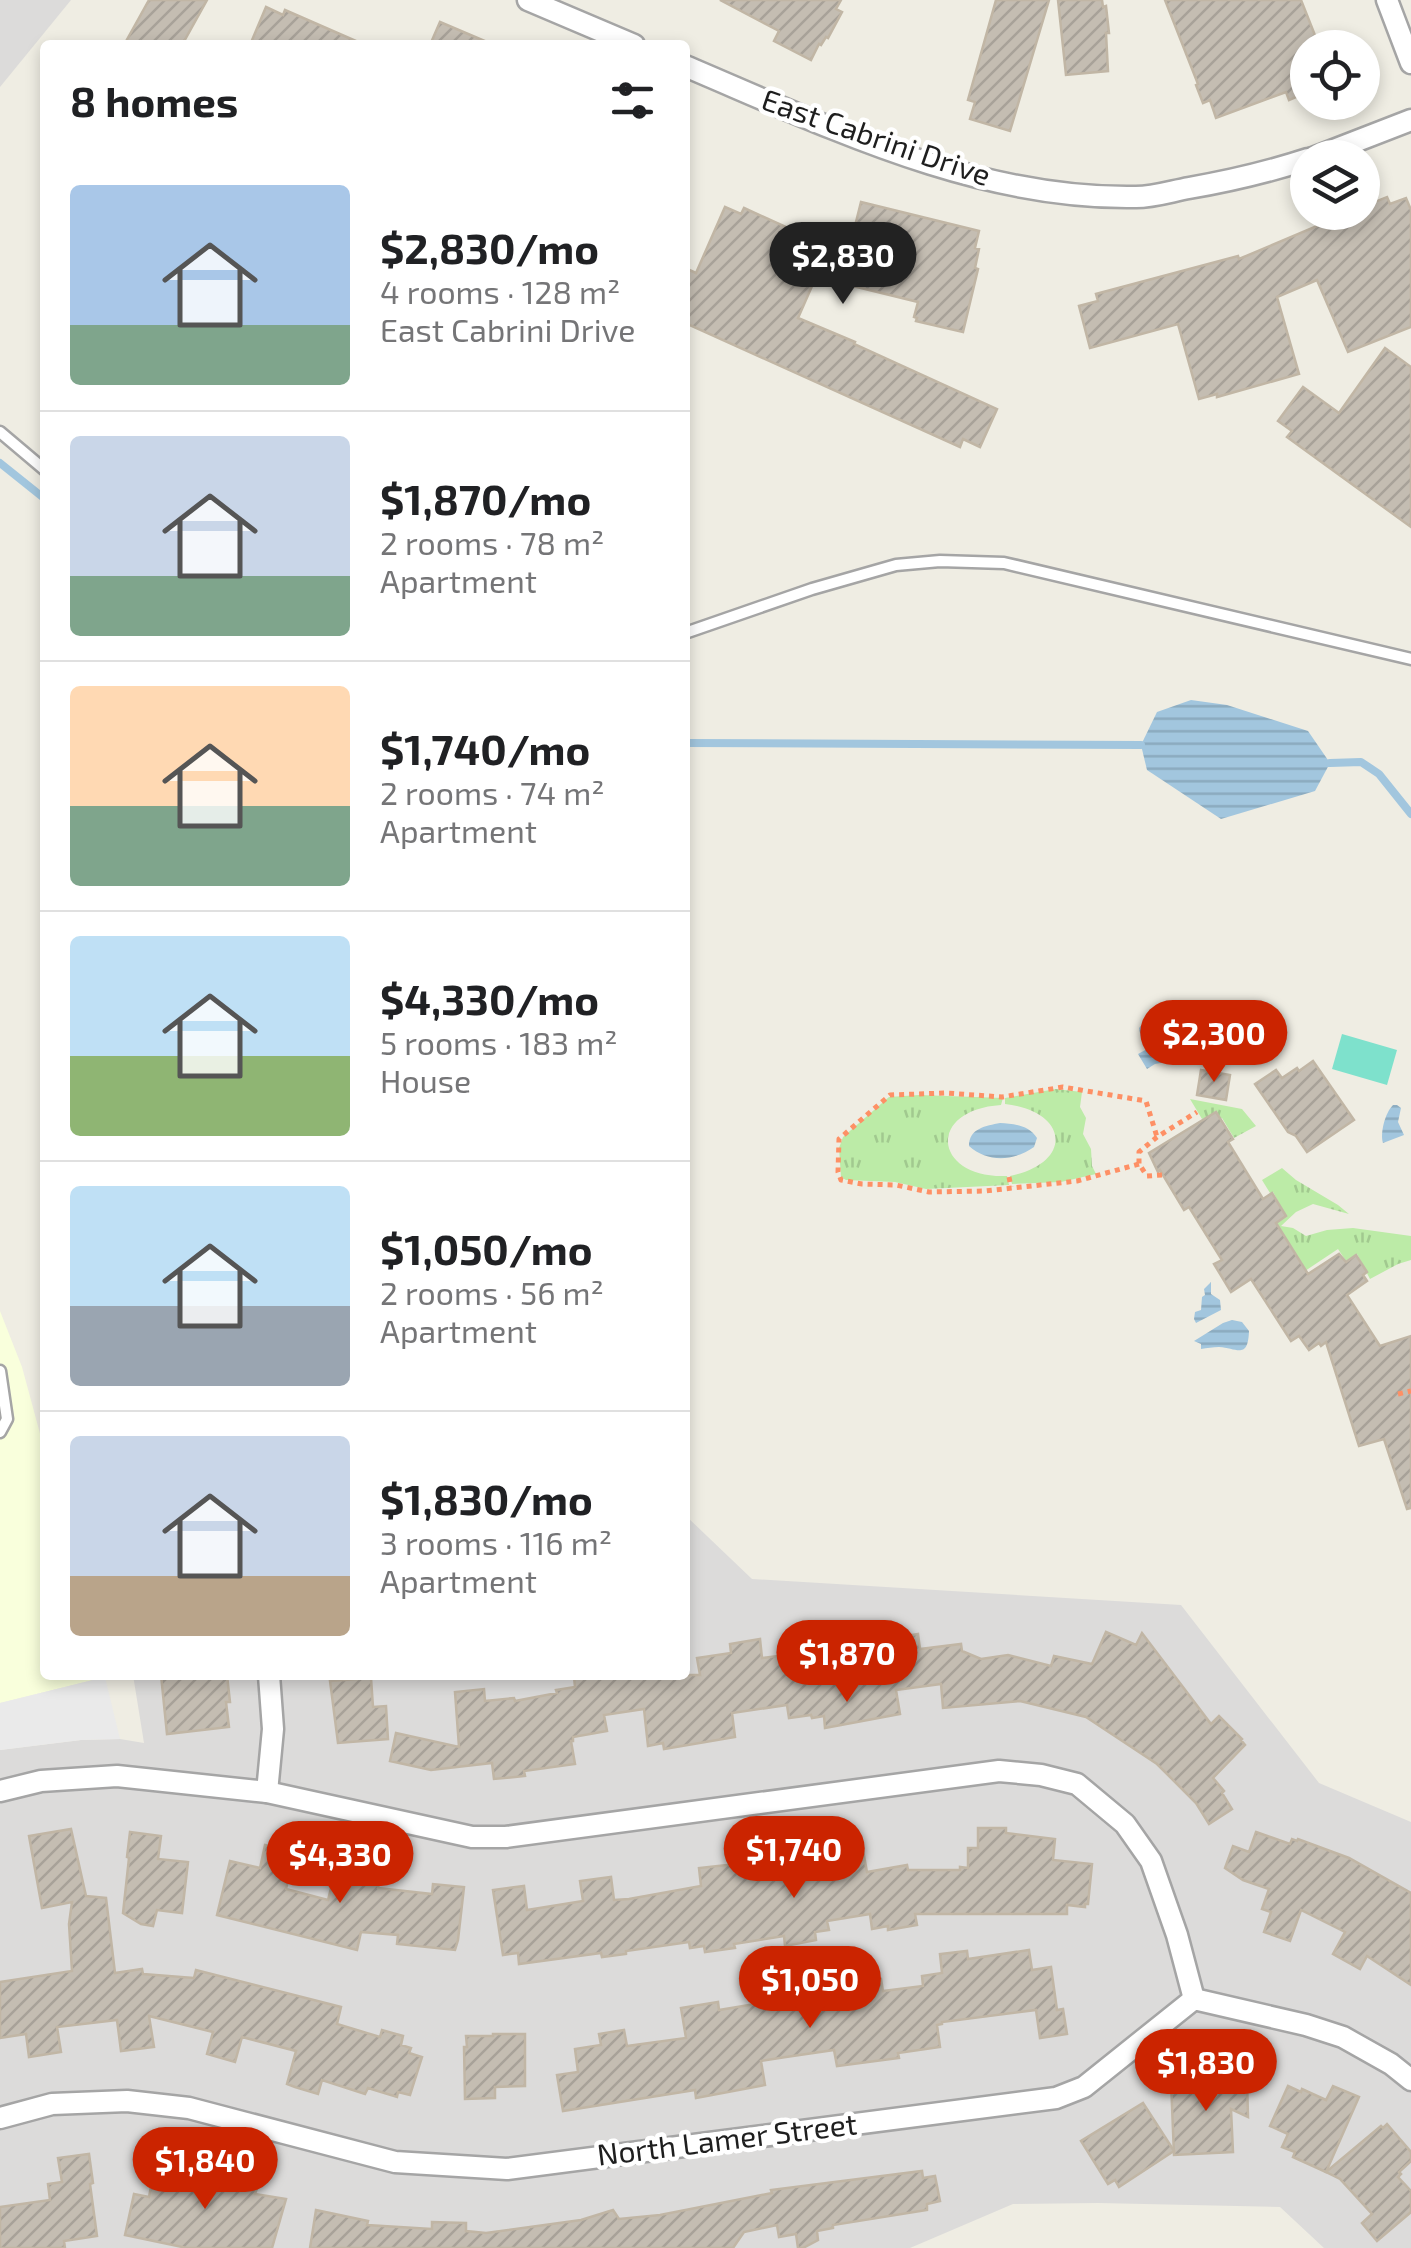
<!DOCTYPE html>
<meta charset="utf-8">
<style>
:root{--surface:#fff;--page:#f6f6f6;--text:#202124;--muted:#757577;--line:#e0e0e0;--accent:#cb2400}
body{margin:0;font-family:"Exo 2",sans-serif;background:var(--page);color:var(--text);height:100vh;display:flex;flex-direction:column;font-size:38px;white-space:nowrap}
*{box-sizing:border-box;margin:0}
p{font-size:32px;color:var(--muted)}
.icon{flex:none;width:55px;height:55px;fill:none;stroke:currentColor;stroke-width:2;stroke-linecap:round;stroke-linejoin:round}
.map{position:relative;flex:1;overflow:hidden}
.sheet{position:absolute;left:40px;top:40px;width:650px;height:1640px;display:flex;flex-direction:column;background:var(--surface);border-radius:10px;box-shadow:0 5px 15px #0003}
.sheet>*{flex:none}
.fabs{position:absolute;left:1290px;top:30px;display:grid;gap:20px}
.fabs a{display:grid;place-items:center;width:90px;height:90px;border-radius:50%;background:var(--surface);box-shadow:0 5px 15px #0003;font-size:50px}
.price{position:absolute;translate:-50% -85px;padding:0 22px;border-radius:35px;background:var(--accent);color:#fff;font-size:32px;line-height:65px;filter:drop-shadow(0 2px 5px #0008)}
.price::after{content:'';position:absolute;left:50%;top:60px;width:30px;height:22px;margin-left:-15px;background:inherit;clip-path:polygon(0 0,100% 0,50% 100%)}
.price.active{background:#222;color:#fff}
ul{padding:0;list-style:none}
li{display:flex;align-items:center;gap:30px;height:250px;padding:0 30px}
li+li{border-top:2px solid var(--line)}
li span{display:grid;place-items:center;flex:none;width:280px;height:200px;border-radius:10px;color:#555}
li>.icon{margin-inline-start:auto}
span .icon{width:120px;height:120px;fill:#fffc;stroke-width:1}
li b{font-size:42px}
h2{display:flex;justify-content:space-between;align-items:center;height:120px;padding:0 30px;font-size:42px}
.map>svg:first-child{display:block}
.residential{fill:#dcdbda}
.education{fill:#f9ffdc}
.grass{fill:url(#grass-tufts)}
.pitch{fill:#7ee1cc}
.parking{fill:#eaeaea}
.water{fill:url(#water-rules)}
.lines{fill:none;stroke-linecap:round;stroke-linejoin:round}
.stream{stroke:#a2c6de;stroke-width:8}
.building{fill:url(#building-hatch);stroke:#c1b6a5;stroke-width:2.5}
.lane-casing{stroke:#a5a5a5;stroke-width:15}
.street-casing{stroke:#a5a5a5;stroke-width:25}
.path{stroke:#fe9065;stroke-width:5;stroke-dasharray:5 5;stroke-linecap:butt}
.lane{stroke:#fff;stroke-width:10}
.street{stroke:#fff;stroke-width:20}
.labels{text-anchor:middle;stroke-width:9;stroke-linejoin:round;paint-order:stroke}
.street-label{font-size:30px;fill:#1e1e1e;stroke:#fff}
</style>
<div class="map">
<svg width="1411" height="2248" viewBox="0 0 1411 2248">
<defs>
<pattern id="grass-tufts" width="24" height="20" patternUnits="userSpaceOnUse" patternTransform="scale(2.5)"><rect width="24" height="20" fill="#bceba7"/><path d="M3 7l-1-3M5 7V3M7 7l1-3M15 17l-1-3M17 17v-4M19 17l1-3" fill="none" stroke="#a1c98f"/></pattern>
<pattern id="water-rules" width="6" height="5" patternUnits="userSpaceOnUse" patternTransform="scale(2.5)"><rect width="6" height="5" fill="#a2c6de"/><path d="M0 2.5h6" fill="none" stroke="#8baabe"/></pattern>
<pattern id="building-hatch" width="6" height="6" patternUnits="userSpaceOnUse" patternTransform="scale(2.5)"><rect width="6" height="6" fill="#c4bdb2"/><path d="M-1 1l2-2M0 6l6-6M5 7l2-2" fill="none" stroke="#a8a299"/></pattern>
</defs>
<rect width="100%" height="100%" fill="#efede3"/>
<g class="residential">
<polygon points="0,0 71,0 0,87"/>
<polygon points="685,1515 752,1579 1181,1605 1319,1783 1411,1822 1411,2248 1324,2248 1280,2207 1098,2203 1013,2204 910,2248 0,2248 0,1750 81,1740 120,1739 144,1743 133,1675 685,1675"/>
</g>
<polygon class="education" points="0,1311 22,1367 45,1452 45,1675 105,1677 0,1703"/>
<g class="grass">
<path d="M1056,1089L1082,1092L1080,1107L1086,1118L1083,1134L1091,1149L1092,1166L1096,1174L1061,1182L1012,1184L1010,1176C1074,1163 1069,1111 1005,1104V1098Z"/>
<path d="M919,1095L1003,1098L1001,1105C925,1110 934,1179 1007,1176L1009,1185L926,1189L895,1182L846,1180L841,1177L839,1148L843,1137L889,1097Z"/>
<polygon points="1190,1099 1242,1109 1256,1126 1234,1138 1222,1118 1210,1125 1205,1118 1202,1119"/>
<polygon points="1282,1168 1296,1180 1338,1205 1349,1214 1313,1204 1296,1212 1281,1226 1293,1228 1306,1236 1327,1230 1353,1228 1411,1236 1411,1260 1398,1264 1370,1279 1357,1254 1346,1261 1338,1249 1296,1277 1294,1251 1279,1228 1272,1226 1286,1216 1273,1192 1270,1193 1262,1180"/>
</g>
<polygon class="pitch" points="1342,1034 1397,1050 1387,1085 1332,1069"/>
<polygon class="parking" points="105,1677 120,1739 81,1740 0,1750 0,1703"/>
<g class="water">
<polygon points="1191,700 1227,705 1308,731 1330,763 1315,791 1221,819 1147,770 1141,745 1157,712"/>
<polygon points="1148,1018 1158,1020 1159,1029 1171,1032 1173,1037 1167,1043 1166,1062 1155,1064 1147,1069 1138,1054 1149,1048 1147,1040 1141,1038 1139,1028"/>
<path d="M1393,1105H1397L1401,1108L1398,1122L1404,1135L1383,1143C1380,1133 1385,1113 1393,1105Z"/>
<path d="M1000,1123C1014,1124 1029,1125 1037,1138L1034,1147C1014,1161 988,1163 969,1146C969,1128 986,1126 1000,1123Z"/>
<polygon points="1211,1282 1211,1294 1220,1300 1221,1310 1196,1323 1194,1319 1195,1312 1201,1310 1202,1297 1205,1295 1204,1289"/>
<path d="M1232,1320L1242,1322L1249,1331C1248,1360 1237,1348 1219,1347C1213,1347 1207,1348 1201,1349V1344L1194,1341L1223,1323Z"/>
</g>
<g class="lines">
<g class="stream">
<polyline points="0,463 45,499"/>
<polyline points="685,743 1141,745"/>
<polyline points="1330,763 1361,762 1379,774 1411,814"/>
</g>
</g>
<g class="building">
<polygon points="149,0 207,0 182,45 124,45"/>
<polygon points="720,0 841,0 836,9 842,12 828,38 826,37 821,45 819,44 811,60 774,41 779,31"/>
<polygon points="996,0 1049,0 1010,131 970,119 975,102 968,100"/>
<polygon points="1058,0 1102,0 1103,7 1106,6 1109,33 1106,33 1108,71 1066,75"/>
<polygon points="1165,0 1301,0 1320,48 1308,48 1308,92 1289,100 1286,92 1216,118 1210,100 1203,103 1196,85 1198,84"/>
<polygon points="266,7 283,15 285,10 365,45 250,45"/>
<polygon points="440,22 494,45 430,45"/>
<polygon points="1387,197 1390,204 1406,198 1411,210 1411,327 1348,352 1317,280 1277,297 1299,374 1217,397 1217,394 1199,399 1178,324 1090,348 1079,306 1098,301 1096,294 1238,256 1239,259 1350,212 1362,212 1362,207"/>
<polygon points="861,202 979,231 975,248 979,249 975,268 978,269 963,332 916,321 917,318 914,317 918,302 816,277 798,318 855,342 854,344 997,409 980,447 963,439 960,447 685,323 685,268 696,273 725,207 741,214 744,208 806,236 804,240 847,258"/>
<polygon points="1385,348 1411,367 1411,527 1287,437 1292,431 1278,421 1303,387 1339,413"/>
<polygon points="1313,1061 1354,1120 1307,1152 1296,1136 1288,1132 1255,1084 1276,1070 1282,1078 1297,1068 1299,1071"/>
<polygon points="1201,1070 1230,1075 1226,1100 1197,1095"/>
<polygon points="1216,1112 1233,1139 1228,1142 1263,1199 1272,1193 1286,1216 1276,1223 1308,1274 1339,1254 1346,1262 1356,1255 1367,1272 1363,1275 1367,1281 1347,1295 1380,1346 1411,1336 1411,1508 1407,1509 1384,1439 1359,1446 1326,1342 1321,1346 1319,1343 1309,1350 1299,1336 1291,1341 1251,1279 1231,1292 1214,1264 1222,1260 1189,1207 1184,1210 1160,1170 1158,1172 1149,1153"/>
<polygon points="1106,1632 1136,1645 1142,1633 1211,1724 1219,1716 1242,1739 1241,1740 1245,1745 1213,1778 1224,1791 1222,1793 1232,1809 1209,1824 1196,1803 1157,1764 1086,1717 1020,1701 943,1708 941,1684 896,1690 900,1714 825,1728 824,1716 812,1718 811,1715 789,1718 787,1705 732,1713 735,1737 664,1749 663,1743 648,1746 644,1709 604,1715 607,1731 573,1737 573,1741 571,1741 575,1764 524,1771 525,1776 494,1779 492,1763 431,1770 390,1761 396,1733 459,1747 455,1692 484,1689 485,1701 514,1698 515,1701 557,1693 556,1690 575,1687 574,1677 588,1675 700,1675 697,1658 731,1653 730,1644 760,1639 762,1658 819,1651 817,1639 841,1635 844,1657 890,1651 888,1639 918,1634 920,1649 961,1644 962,1651 981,1659 1008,1655 1051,1666 1054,1656 1092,1664"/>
<polygon points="161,1675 227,1675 230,1702 226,1702 229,1727 167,1734"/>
<polygon points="371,1678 373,1707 386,1706 388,1739 338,1743 330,1681"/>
<polygon points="978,1828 1006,1828 1006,1833 1055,1839 1053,1860 1092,1864 1088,1904 1085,1904 1085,1907 1067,1905 1067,1914 915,1914 917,1925 888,1930 888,1926 872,1929 870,1914 827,1921 829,1930 815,1932 816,1940 785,1946 784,1936 734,1944 735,1948 705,1952 704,1946 690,1948 689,1942 626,1951 626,1954 602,1957 601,1953 519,1964 518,1953 503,1955 493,1890 524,1886 527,1910 583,1901 580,1881 611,1877 614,1900 629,1899 701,1886 699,1868 727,1865 778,1858 780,1874 793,1872 794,1878 834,1872 830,1851 862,1845 867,1872 907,1865 908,1870 960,1870 960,1867 968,1868 968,1848 978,1848"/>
<polygon points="71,1829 86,1896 106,1898 115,1973 142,1969 143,1974 194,1978 196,1970 341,2007 337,2024 380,2037 382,2030 403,2036 401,2045 411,2048 409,2053 422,2057 410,2095 398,2092 397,2097 368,2088 365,2094 322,2080 318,2094 295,2087 287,2084 296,2051 242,2037 235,2062 207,2054 213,2032 149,2016 154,2047 121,2051 117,2020 57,2027 61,2052 29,2057 26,2034 0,2038 0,1982 72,1971 69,1924 72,1902 42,1908 29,1836"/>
<polygon points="130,1832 161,1836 158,1859 188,1862 182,1913 157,1910 153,1926 141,1924 123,1913 129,1858 127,1857"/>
<polygon points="1256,1832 1290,1844 1292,1839 1297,1841 1298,1839 1349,1858 1411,1893 1411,1985 1367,1956 1360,1969 1333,1954 1345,1932 1301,1910 1290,1941 1264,1932 1271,1912 1262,1909 1269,1889 1243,1880 1225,1868 1233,1846 1249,1852"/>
<polygon points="265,1845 295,1852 286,1889 328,1900 332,1884 343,1887 350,1864 382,1872 378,1888 432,1894 433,1884 464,1887 458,1940 455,1950 397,1944 398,1935 361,1932 357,1950 217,1915 230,1861 260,1868"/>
<polygon points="1029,1950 1032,1970 1051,1967 1057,2010 1063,2009 1067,2034 1040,2038 1036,2010 942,2022 942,2024 937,2025 940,2047 898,2053 899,2058 837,2066 834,2050 786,2057 761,2061 765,2085 696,2098 695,2090 563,2111 557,2075 578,2072 575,2049 601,2045 599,2034 624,2030 627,2046 686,2038 681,2008 718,2002 719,2010 767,2002 765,1991 797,1987 800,2010 845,2003 843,1985 848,1984 881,1979 883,1991 923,1986 922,1976 942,1973 940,1954 967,1951 968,1959"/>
<polygon points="493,2034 525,2034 525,2086 495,2087 495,2098 465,2099 464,2047 467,2047 466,2036 493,2036"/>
<polygon points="1219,2078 1219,2080 1247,2079 1248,2117 1231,2109 1233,2152 1174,2155 1171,2081"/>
<polygon points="1288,2086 1301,2092 1302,2089 1326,2100 1333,2086 1359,2097 1326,2172 1293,2157 1295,2152 1282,2147 1288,2134 1270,2126"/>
<polygon points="1143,2103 1174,2151 1119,2187 1115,2180 1108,2184 1081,2141"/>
<polygon points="1387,2124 1411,2152 1411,2161 1399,2172 1401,2174 1398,2177 1411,2191 1411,2212 1377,2241 1362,2223 1372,2214 1340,2179 1326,2172 1381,2126 1383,2128"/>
<polygon points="89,2154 93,2183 90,2184 97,2236 64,2241 65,2248 0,2248 0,2207 50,2200 48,2184 62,2182 58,2158"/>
<polygon points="171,2161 201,2168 200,2172 257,2188 255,2194 286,2199 272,2248 187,2248 125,2235 134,2194 149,2197 152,2181 164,2184"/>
<polygon points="922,2171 923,2178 935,2176 940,2201 927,2204 927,2210 833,2225 833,2228 817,2231 818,2240 803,2248 798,2248 796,2234 779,2237 777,2225 744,2232 733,2248 310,2248 316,2210 368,2221 367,2225 432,2229 432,2222 466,2223 466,2231 486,2233 581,2220 613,2210 619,2219 660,2215 772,2193 771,2190"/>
</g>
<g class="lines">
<defs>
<g id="lane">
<polyline points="0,432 45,470"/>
<polyline points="685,633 812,589 896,565 940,561 1004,563 1411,659"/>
<polyline points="0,1371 7,1419 0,1432"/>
</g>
<g id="street">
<polyline points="528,0 634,45"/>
<polyline points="1387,0 1411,63"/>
<path d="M685,66C829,127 977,200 1136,197C1154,197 1172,191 1189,188C1230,181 1268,172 1308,159"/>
<polyline points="1313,158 1411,120"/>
<polyline points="0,1791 41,1781 117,1776 267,1792 472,1837 506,1837 999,1771 1041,1775 1077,1784 1125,1824 1151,1861 1177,1935 1194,1999"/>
<polyline points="267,1792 273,1729 269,1675"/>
<polyline points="0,2118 52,2104 127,2101 189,2108 395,2162 507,2169 1056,2098 1084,2087 1194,1999 1306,2025 1343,2037 1391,2064 1411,2080"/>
</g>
</defs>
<use href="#lane" class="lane-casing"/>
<use href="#street" class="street-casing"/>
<g class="path">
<polyline points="1139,1164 1077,1181 985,1191 929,1192 896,1185 862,1184 841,1180 838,1172 839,1139 890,1095 946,1093 1002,1097 1063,1087 1146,1101 1157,1137"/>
<polyline points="1162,1175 1147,1176 1139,1164 1139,1152 1157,1137 1197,1112"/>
<polyline points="1009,1177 1011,1187"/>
<polyline points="1398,1394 1411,1391"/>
</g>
<use href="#lane" class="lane"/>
<use href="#street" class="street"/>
</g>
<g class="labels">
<g class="street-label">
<text transform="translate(876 138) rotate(19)" y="10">East Cabrini Drive</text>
<text transform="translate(727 2140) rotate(-7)" y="10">North Lamer Street</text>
</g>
</g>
</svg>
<div class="fabs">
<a><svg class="icon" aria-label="locate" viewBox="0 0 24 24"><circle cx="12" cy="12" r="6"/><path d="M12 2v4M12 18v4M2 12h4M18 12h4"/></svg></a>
<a><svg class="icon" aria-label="layers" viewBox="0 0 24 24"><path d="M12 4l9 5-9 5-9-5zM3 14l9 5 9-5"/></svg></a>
</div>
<b class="price active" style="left:843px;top:307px">$2,830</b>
<b class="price" style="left:1214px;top:1085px">$2,300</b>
<b class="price" style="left:847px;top:1705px">$1,870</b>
<b class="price" style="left:794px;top:1901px">$1,740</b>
<b class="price" style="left:340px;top:1906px">$4,330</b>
<b class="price" style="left:810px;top:2031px">$1,050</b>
<b class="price" style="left:1206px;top:2114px">$1,830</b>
<b class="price" style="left:205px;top:2212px">$1,840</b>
<section class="sheet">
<h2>8 homes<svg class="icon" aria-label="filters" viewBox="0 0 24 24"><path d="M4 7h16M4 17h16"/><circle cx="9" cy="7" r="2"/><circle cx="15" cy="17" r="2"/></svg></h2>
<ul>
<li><span style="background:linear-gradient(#a9c7e8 70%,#7fa58c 0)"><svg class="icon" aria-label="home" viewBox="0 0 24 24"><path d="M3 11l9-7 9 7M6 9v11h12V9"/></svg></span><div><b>$2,830/mo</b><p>4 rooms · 128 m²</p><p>East Cabrini Drive</p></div></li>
<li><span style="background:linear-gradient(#c9d6e8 70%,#7fa58c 0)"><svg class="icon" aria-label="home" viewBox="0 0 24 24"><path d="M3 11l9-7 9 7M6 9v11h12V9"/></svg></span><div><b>$1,870/mo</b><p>2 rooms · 78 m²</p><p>Apartment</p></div></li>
<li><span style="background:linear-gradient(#ffd9b3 60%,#7fa58c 0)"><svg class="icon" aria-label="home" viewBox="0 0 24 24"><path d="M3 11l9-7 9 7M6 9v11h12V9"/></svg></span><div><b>$1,740/mo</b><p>2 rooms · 74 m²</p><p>Apartment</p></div></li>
<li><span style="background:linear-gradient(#bfe0f5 60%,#8fb573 0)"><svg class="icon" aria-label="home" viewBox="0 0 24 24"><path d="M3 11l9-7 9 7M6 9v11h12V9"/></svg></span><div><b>$4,330/mo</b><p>5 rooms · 183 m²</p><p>House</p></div></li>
<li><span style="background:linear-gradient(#bfe0f5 60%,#9aa5b1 0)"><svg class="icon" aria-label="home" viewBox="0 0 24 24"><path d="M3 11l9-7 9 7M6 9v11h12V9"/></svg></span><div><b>$1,050/mo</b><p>2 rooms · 56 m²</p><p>Apartment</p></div></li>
<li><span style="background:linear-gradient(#c9d6e8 70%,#b9a48a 0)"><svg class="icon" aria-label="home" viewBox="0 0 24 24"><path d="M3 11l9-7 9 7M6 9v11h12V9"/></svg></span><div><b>$1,830/mo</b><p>3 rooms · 116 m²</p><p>Apartment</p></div></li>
</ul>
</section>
</div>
